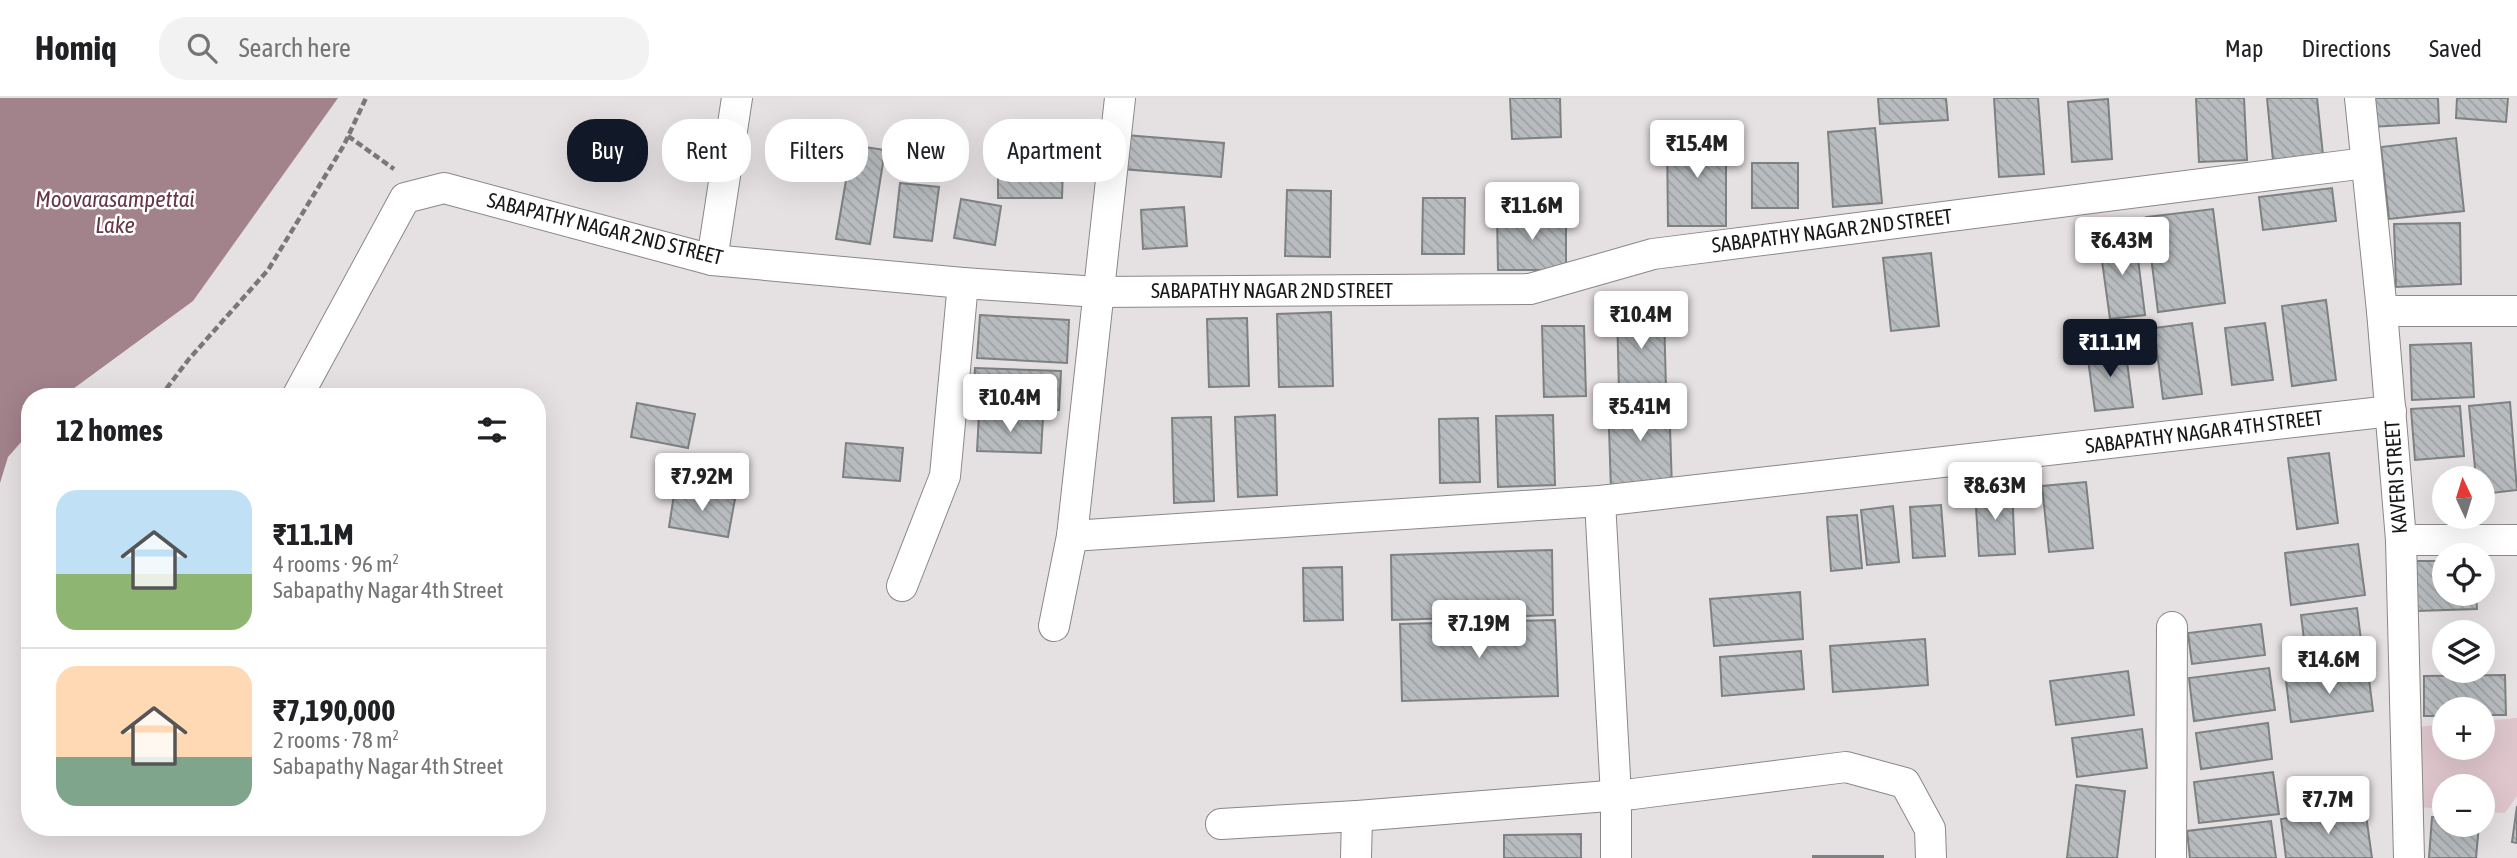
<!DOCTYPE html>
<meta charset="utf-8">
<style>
:root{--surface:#fff;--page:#f2f2f2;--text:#202124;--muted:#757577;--line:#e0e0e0;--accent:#111827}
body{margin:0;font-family:"Asap Condensed",sans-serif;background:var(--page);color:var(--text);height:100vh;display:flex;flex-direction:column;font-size:26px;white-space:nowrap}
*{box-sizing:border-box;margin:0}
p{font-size:23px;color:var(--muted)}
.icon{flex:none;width:38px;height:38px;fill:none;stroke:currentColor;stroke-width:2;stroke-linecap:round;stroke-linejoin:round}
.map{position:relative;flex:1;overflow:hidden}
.side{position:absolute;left:21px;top:290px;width:525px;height:448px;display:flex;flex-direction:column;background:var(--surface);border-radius:28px;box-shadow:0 7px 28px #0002}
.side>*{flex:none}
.hud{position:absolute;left:567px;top:21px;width:665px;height:63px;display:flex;gap:14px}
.needle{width:46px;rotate:356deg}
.buttons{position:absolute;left:2432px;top:368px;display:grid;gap:14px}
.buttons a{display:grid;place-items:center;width:63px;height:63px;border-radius:50%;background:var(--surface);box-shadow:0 7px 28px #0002;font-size:35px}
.price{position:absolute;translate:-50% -60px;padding:0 16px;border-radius:7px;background:#fff;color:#222;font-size:23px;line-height:46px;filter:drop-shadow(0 2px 4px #0008)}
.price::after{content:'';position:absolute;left:50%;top:42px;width:21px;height:16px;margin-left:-10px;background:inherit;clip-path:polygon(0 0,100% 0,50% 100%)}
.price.current{background:var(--accent);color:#fff}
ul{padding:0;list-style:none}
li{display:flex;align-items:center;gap:21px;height:175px;padding:0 35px}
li+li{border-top:2px solid var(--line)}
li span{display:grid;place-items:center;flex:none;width:196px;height:140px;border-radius:21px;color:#555}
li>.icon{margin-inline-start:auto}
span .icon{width:84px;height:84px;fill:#fffc;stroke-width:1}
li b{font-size:30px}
h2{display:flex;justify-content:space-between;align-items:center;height:84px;padding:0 35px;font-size:30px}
.pill{padding:0 24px;border-radius:28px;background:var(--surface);box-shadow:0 7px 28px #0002;font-size:24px;line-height:63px}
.pill.current{background:var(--accent);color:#fff}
header{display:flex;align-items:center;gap:42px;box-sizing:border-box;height:98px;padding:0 35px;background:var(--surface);border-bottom:2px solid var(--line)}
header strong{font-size:33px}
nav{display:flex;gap:38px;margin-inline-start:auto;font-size:24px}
.search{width:490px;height:63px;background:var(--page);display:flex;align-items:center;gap:18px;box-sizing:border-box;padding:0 24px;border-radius:28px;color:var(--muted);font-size:26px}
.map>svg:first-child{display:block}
.park{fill:#dfc6cd}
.water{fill:#a2828b}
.building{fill:url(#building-back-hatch);stroke:#7d8182;stroke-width:2}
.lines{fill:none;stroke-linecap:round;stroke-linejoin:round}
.street-casing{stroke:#8c8788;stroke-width:32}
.path{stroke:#7a7777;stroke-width:4.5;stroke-dasharray:7 3.5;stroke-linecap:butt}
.street{stroke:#fff;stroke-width:30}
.labels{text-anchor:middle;stroke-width:5;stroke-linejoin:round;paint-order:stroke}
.street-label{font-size:21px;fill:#1a1919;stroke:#fff}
.water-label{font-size:23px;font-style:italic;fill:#653646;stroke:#fff}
</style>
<header>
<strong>Homiq</strong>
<div class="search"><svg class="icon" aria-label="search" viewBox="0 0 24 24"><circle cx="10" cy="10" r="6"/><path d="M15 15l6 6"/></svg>Search here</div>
<nav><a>Map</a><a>Directions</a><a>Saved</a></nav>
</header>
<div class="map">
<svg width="2517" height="760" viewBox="0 0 2517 760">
<defs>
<pattern id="building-back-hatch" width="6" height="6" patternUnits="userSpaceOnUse" patternTransform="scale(1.75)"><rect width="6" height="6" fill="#b8bcbe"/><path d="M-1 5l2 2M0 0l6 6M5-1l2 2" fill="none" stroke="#9ea1a3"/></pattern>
</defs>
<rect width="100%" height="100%" fill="#e5e0e1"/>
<polygon class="park" points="2517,620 2517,698 2505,715 2483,714 2483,688 2445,688 2445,711 2420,709 2418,629 2445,626 2445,649 2483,649 2483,623"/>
<polygon class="water" points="0,0 338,0 193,203 62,299 30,299 30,334 8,359 0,385"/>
<g class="building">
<polygon points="1510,0 1560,0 1561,39 1512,41"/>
<polygon points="1878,0 1946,0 1948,22 1880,26"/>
<polygon points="1994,0 2038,0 2044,76 1999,79"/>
<polygon points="2196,0 2244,0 2247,62 2199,64"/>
<polygon points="2267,0 2317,0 2323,57 2273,62"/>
<polygon points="2370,0 2438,0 2439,25 2371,29"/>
<polygon points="2457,0 2508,0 2506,24 2456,20"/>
<polygon points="2108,1 2112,61 2072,64 2068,4"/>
<polygon points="1875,30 1882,105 1833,109 1828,34"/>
<polygon points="1726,36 1726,128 1668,128 1667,37"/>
<polygon points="1125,37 1224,45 1221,79 1122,71"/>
<polygon points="2456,40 2464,113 2389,121 2381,49"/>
<polygon points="852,47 885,52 870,146 836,141"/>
<rect x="1752" y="65" width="46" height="45"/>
<polygon points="998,67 1063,68 1062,100 998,100"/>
<polygon points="900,85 939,89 932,143 894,139"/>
<polygon points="2332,90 2336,123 2263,132 2259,99"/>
<polygon points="1287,92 1331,93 1330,159 1285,158"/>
<polygon points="1423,100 1465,100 1464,156 1422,156"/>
<polygon points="961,101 1001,108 995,147 954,140"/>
<polygon points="1184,109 1187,148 1143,151 1141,112"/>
<polygon points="2213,111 2225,205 2158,214 2146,119"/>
<polygon points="1566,116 1566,172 1498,172 1497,117"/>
<polygon points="2460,125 2461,186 2396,189 2394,126"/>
<polygon points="2135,137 2145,217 2110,221 2099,141"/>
<polygon points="1931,155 1939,228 1891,233 1883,160"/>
<polygon points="2326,202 2336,282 2292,288 2282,208"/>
<polygon points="1331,214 1333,288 1279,289 1277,216"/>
<polygon points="1664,214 1666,291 1619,292 1617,215"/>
<polygon points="980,217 1069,222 1067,265 977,260"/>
<polygon points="1247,220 1249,288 1209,289 1207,221"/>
<polygon points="2192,225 2202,296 2163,301 2154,230"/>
<polygon points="2265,225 2273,282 2232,287 2225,230"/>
<polygon points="1542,228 1584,228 1586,298 1544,299"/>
<polygon points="2471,245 2474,299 2412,302 2410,247"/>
<polygon points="2125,249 2133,309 2095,313 2087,254"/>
<polygon points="975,270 1061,273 1059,312 973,310"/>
<polygon points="471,292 515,299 470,299"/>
<polygon points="1669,298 1672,391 1611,392 1608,300"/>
<polygon points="2510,304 2517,392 2483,396 2483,380 2476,380 2469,308"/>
<polygon points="637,305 695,316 688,350 631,339"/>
<polygon points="2460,308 2464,358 2415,362 2411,311"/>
<polygon points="979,316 1043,319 1041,355 977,353"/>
<polygon points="1275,317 1277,397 1238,399 1235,319"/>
<polygon points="1553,317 1555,387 1498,389 1496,318"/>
<polygon points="1211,319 1214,403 1174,405 1172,320"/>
<polygon points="1478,320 1480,384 1440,385 1439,321"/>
<polygon points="846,345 903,350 900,383 843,379"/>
<polygon points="2329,355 2338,425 2297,431 2288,360"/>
<polygon points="2086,384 2093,450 2049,454 2042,388"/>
<polygon points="675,390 735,401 728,439 669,429"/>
<polygon points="2012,391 2015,456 1979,458 1975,393"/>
<polygon points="1941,407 1945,458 1913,460 1910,409"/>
<polygon points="1893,408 1899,464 1867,467 1861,412"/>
<polygon points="1857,417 1862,470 1831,473 1827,419"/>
<polygon points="2358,446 2365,497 2291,507 2285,455"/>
<polygon points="1552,452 1553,517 1392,522 1391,457"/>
<polygon points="2416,463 2445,463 2445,495 2476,495 2477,511 2417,513"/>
<polygon points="1342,469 1343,522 1304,523 1303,470"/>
<polygon points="1800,494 1803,541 1714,548 1710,501"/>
<polygon points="2357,510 2364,566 2308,573 2301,517"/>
<polygon points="1555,522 1558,598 1402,603 1400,526"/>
<polygon points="2261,526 2265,557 2192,566 2188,535"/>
<polygon points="1925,541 1928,587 1833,594 1830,548"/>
<polygon points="1801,553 1804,591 1722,598 1720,559"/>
<polygon points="2269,570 2275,612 2194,623 2189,580"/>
<polygon points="2128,573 2134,617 2056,627 2050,583"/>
<polygon points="2368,573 2373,613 2291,624 2286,583"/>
<polygon points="2505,577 2506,617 2483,617 2483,611 2445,611 2445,618 2424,618 2424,578"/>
<polygon points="2268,625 2272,661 2201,671 2196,635"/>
<polygon points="2142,631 2147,670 2077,679 2072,640"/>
<polygon points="2273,674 2279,716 2199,725 2194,684"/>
<polygon points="2076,687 2125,693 2117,760 2067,760"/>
<polygon points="2517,708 2517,745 2512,744"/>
<polygon points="2365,710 2372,760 2286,760 2281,721"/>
<polygon points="2432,719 2445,720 2445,726 2479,726 2476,760 2429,760"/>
<polygon points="2271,723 2276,760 2190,760 2187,733"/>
<polygon points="1581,736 1581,760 1504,760 1504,737"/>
<rect x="1813" y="758" width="70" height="2"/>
</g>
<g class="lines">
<defs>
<g id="street">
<polyline points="2360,0 2382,213 2401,442 2409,760"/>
<polyline points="712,162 737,0"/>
<polyline points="2382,213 2517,213"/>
<polyline points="297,299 405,100 444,90 712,162 963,185 1098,194 1530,191 1653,156 2366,65"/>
<polyline points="1600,403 2391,313"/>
<polyline points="1072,438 1600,403 1616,698 1616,760"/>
<polyline points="2401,442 2517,442"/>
<polyline points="902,488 945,378 963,185"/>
<polyline points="1054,528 1072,438 1120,0"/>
<polyline points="1221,726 1357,718 1633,696 1846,669 1905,685 1930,731 1931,760"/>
<polyline points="1356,760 1357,718"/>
<polyline points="2171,760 2172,529"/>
</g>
</defs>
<use href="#street" class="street-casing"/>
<g class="path">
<polyline points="348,38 394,71"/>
<polyline points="160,299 189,261 268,172 344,47 366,0"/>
<polyline points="27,478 30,464"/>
</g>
<use href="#street" class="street"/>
</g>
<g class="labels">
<g class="street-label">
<text transform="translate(605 131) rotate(14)" y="7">SABAPATHY NAGAR 2ND STREET</text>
<text transform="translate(1832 133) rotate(-7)" y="7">SABAPATHY NAGAR 2ND STREET</text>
<text x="1272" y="200">SABAPATHY NAGAR 2ND STREET</text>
<text transform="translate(2204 334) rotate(-7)" y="7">SABAPATHY NAGAR 4TH STREET</text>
<text transform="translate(2396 379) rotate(-94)" y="7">KAVERI STREET</text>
</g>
<g class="water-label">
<text x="115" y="109">Moovarasampettai<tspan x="115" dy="26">Lake</tspan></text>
</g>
</g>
</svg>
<div class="buttons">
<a><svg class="needle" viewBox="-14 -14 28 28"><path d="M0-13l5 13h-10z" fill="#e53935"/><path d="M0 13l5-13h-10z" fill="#757577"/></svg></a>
<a><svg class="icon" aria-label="locate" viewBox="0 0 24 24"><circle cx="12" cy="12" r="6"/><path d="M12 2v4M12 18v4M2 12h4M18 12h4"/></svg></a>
<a><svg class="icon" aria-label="layers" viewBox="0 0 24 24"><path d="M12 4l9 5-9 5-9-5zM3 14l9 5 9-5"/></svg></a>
<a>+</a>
<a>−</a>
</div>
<b class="price" style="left:1697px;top:82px">₹15.4M</b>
<b class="price" style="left:1532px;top:144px">₹11.6M</b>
<b class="price" style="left:2122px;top:179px">₹6.43M</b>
<b class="price" style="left:1641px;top:253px">₹10.4M</b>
<b class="price current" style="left:2110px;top:281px">₹11.1M</b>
<b class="price" style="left:1010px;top:336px">₹10.4M</b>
<b class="price" style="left:1640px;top:345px">₹5.41M</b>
<b class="price" style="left:702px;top:415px">₹7.92M</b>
<b class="price" style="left:1995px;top:424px">₹8.63M</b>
<b class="price" style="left:1479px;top:562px">₹7.19M</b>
<b class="price" style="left:2329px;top:598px">₹14.6M</b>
<b class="price" style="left:2328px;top:738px">₹7.7M</b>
<div class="hud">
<a class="pill current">Buy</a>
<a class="pill">Rent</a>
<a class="pill">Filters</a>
<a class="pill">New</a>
<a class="pill">Apartment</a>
</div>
<section class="side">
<h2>12 homes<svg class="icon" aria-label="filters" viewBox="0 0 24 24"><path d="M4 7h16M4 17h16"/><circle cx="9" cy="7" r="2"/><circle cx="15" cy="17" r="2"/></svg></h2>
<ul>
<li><span style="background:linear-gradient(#bfe0f5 60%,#8fb573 0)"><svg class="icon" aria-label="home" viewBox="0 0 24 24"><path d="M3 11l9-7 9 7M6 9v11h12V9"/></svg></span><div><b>₹11.1M</b><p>4 rooms · 96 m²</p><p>Sabapathy Nagar 4th Street</p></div></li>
<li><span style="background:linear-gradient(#ffd9b3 65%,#7fa58c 0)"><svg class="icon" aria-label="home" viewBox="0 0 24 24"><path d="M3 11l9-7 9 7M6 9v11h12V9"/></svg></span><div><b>₹7,190,000</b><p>2 rooms · 78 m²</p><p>Sabapathy Nagar 4th Street</p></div></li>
</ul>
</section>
</div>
